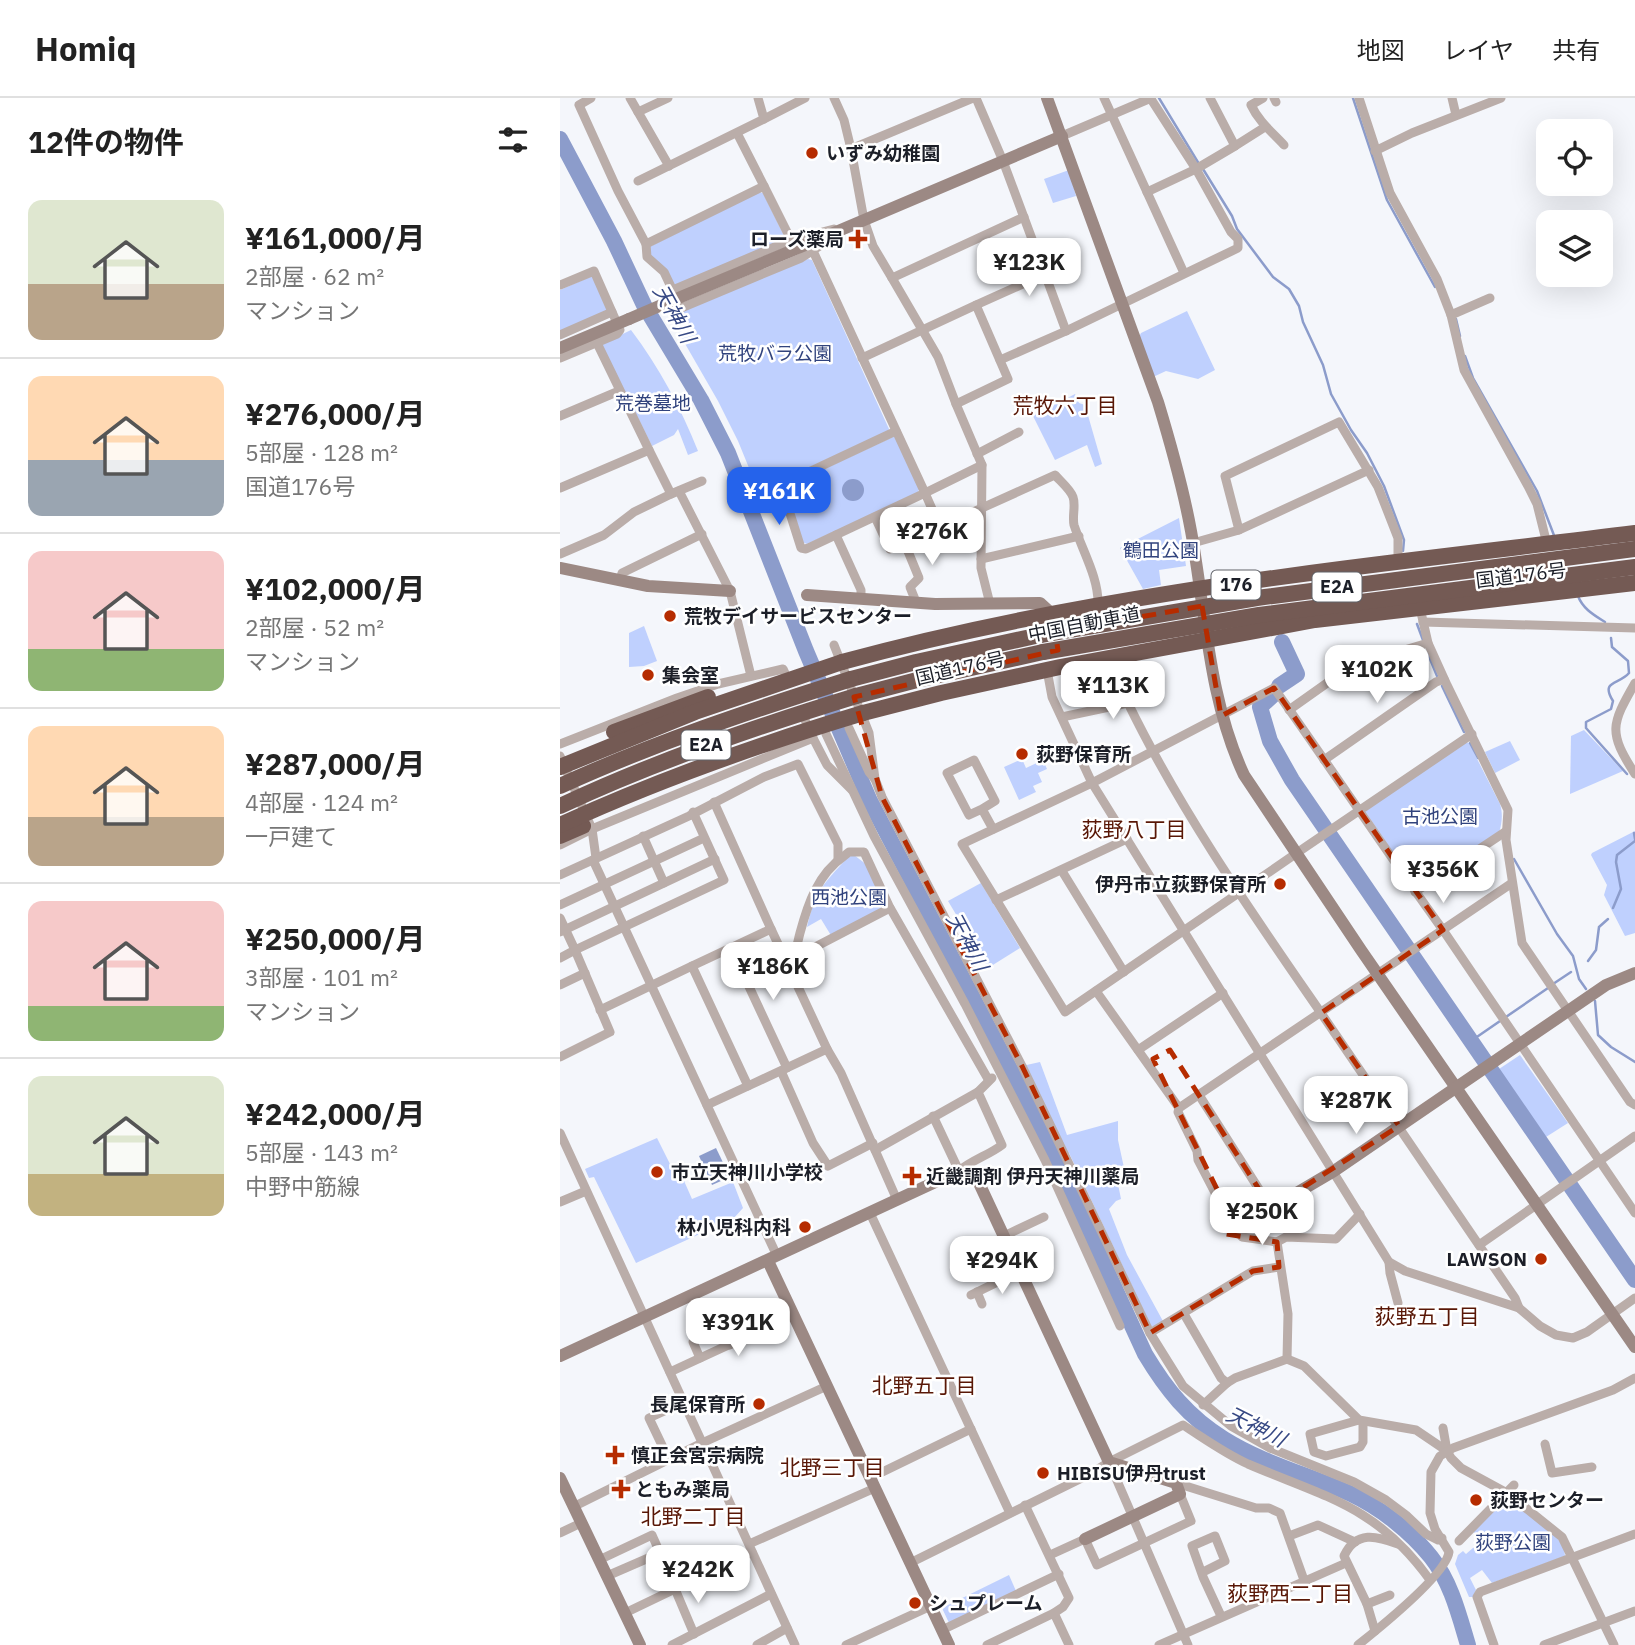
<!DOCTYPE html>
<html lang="ja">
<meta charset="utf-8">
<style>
:root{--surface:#fff;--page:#f2f2f2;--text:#222;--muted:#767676;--line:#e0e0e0;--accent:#2563eb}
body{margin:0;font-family:"IBM Plex Sans","Noto Sans JP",sans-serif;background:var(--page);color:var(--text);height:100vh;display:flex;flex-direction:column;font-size:26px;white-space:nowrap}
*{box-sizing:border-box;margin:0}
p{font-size:23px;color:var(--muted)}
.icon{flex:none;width:38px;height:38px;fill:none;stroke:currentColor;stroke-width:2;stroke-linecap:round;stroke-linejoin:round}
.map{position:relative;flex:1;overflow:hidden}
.details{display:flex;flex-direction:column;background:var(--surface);width:560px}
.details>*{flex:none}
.tools{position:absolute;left:976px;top:21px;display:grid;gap:14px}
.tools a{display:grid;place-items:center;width:77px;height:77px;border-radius:14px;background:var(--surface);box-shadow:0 7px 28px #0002;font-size:35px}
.price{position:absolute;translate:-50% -60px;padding:0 16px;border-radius:14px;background:#fff;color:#222;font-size:23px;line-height:46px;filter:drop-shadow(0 2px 4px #0008)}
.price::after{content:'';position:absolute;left:50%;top:42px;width:21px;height:16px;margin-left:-10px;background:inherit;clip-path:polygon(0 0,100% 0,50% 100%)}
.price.selected{background:var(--accent);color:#fff}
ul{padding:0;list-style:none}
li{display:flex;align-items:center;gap:21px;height:175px;padding:0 28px}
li+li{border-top:2px solid var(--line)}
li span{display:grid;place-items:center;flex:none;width:196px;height:140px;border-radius:14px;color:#555}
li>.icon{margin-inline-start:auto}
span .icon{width:84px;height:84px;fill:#fffc;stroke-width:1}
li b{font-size:30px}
h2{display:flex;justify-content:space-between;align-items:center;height:84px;padding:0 28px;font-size:30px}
header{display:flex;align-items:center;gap:42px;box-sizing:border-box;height:98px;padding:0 35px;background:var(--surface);border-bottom:2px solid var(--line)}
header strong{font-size:33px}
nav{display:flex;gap:38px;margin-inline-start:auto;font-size:24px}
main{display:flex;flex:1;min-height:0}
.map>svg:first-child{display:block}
.green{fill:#bfd0fe}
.water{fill:#8c9ccb}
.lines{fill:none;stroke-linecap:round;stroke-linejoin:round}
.stream{stroke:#8c9ccb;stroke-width:2.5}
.river{stroke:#8c9ccb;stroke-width:16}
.street{stroke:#baada9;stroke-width:9}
.secondary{stroke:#9c8984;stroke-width:12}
.highway{stroke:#745a54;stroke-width:16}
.secondary-bridge{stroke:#9c8984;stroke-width:12}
.highway-bridge{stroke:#745a54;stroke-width:16}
.marked{fill:none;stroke:#b62c00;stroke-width:5;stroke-dasharray:14 9;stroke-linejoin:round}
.poi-dot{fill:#b62c00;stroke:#fff;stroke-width:2.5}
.labels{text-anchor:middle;stroke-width:5;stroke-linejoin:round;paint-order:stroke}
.shield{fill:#fff;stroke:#606268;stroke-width:2}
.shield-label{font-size:18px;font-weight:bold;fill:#1c1f28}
.poi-label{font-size:19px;font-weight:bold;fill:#1c1f28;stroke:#fff;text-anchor:start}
.park-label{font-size:19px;fill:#31437d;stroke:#fff}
.street-label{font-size:19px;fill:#1c1f28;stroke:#fff}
.water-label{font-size:21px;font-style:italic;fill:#374984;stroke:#fff}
.neighbourhood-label{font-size:21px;fill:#591706;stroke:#fff}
</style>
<header>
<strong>Homiq</strong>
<nav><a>地図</a><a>レイヤ</a><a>共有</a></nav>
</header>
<main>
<section class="details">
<h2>12件の物件<svg class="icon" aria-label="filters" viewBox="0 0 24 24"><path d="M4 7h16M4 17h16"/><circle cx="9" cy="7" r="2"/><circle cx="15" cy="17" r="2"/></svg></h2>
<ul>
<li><span style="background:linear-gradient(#dfe7d0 60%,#b9a48a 0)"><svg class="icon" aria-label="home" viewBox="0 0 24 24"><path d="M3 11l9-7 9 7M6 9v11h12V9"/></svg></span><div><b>¥161,000/月</b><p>2部屋 · 62 m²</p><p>マンション</p></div></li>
<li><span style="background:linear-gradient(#ffd9b3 60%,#9aa5b1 0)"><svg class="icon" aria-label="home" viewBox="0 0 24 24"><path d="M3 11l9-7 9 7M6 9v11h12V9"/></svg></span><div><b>¥276,000/月</b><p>5部屋 · 128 m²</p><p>国道176号</p></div></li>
<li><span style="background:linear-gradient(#f6c9c9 70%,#8fb573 0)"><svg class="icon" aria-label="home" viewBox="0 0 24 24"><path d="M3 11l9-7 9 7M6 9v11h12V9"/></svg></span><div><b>¥102,000/月</b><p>2部屋 · 52 m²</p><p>マンション</p></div></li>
<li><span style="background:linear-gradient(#ffd9b3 65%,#b9a48a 0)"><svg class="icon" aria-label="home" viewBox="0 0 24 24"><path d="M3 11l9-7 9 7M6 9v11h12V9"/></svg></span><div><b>¥287,000/月</b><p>4部屋 · 124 m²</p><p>一戸建て</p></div></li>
<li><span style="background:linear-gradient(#f6c9c9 75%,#8fb573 0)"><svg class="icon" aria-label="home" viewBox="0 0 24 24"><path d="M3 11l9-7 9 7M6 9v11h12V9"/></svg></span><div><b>¥250,000/月</b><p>3部屋 · 101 m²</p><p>マンション</p></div></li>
<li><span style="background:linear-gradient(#dfe7d0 70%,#c2b280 0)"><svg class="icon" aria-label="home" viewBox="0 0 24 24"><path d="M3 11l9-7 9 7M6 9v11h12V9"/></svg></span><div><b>¥242,000/月</b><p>5部屋 · 143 m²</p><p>中野中筋線</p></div></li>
</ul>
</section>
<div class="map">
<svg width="1075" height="1547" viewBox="0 0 1075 1547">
<rect width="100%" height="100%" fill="#f4f6fb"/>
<g class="green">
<polygon points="509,72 516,98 493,105 484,81"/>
<polygon points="199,94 203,95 224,138 224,142 118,187 112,186 89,158 89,149"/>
<polygon points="248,161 252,162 329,331 328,334 198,392 178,343 158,303 116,230 120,214"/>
<polygon points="32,178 48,209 47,215 0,234 0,192"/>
<polygon points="627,213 655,272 638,281 606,273 593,279 579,239 581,235"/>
<path d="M71,232C99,269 121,310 138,353L128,357L118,331L114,337L92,348L42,249V246Z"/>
<polygon points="515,296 519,305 525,307 542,366 535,369 527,347 495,362 473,318"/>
<polygon points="335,338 359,391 358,395 247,446 242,444 225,389"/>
<polygon points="619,420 626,468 599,472 601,487 583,491 560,450"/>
<polygon points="84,528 97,563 84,568 69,569 69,535"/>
<polygon points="1024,632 1063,673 1010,696 1011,638"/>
<polygon points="950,643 960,662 935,675 925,654"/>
<path d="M905,644L909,645L940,706C943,716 942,725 939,735L857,790L805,713Z"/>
<polygon points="462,661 466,670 483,662 487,671 478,675 482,684 473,688 476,694 459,702 444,669"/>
<polygon points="1075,733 1075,835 1065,838 1044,797 1047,787 1031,757 1032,755"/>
<path d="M294,757L307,767L327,810L272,839L261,821L247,829C256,791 263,787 288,759Z"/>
<polygon points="421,785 460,850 428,870 388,803"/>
<polygon points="960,957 1008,1025 986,1039 939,971"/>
<polygon points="480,964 507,1037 558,1023 558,1042 566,1079 558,1086 561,1101 556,1103 549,1111 567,1157 604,1225 596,1230 591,1228 509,1055 504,1056 462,968"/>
<polygon points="97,1040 110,1066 113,1065 117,1077 121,1076 132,1101 173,1084 183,1110 173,1121 76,1165 34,1079 29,1080 25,1071"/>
<path d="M947,1400C964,1413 1005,1436 1005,1458L932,1485L922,1472L910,1480L916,1492L913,1499H909L895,1466L898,1457L903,1453L906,1456L921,1443L912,1432Z"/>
<polygon points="449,1477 456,1493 389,1525 382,1510"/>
</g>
<g class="water">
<circle cx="293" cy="392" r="11"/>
<polygon points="156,1050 170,1079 152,1087 139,1058"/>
</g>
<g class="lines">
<g class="stream">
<polyline points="599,0 639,66"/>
<polyline points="793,0 827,102 875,189"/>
<polyline points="643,71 672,118 677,131 713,179 729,191 739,208 743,224 763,267 771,296 791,332 807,355 824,388 844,442 843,453"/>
<polyline points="896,221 900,238"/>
<polyline points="905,258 913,280 977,393 995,440"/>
<path d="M1018,498C1023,511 1034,517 1045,524"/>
<polyline points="857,526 863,542"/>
<path d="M1051,540L1052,549L1068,563L1069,575C1059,587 1040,582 1053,603L1051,611L1026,624V630L1067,676"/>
<polyline points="868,556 877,578"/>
<polyline points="882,588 904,634"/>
<polyline points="910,645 918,660"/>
<polyline points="1074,735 1075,741"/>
<polyline points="954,761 997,836 1013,858 1019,881 1026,891"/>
<polyline points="1053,810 1061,791 1056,764 1057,757 1075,743"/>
<polyline points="1028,863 1036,852 1039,829 1048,821"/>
<polyline points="993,886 1011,874"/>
<polyline points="1035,903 1038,937 1051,949 1075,964"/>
<polyline points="911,943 988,890"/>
</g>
<g class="river">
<path d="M0,41L54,143L84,207L141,302L168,355L246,553L309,701L484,1036L585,1256C606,1291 628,1319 664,1341C704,1366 749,1377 791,1396C821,1410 851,1434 871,1459C891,1484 899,1517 908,1547"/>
<polyline points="719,588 737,576 722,544"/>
<polyline points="713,597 700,609 710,643 732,682 1075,1182"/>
</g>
<g class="street">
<polyline points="31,0 19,7 58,93 86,146 87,159 104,174 121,210 241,160 272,140"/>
<polyline points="70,0 78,14"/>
<polyline points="108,0 78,14 109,68"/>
<polyline points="274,0 284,22 291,51"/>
<polyline points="416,0 443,63 485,176"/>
<polyline points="544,0 624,175"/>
<path d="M703,0L691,7C699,24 712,34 724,47"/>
<polyline points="714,0 716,4"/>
<polyline points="799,0 830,95 877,181 891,217 930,200"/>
<polyline points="892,0 896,17"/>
<polyline points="204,21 245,0"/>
<polyline points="177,35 204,88"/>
<polyline points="502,38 591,0"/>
<polyline points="675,48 705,29"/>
<polyline points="815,53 852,35 941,0"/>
<polyline points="78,83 204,21 198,0"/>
<polyline points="587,94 636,71 675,48 650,0"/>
<polyline points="86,146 204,88 231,142 274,131"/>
<polyline points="253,153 365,395 422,367"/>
<polyline points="332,180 313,148 304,122 291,51 413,0"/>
<polyline points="0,187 34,173 60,232 57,236 0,260"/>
<polyline points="113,192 231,142"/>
<polyline points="416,207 485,176 506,233"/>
<polyline points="891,217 904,272 968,388 977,406 987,446"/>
<polyline points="0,237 52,214"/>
<polyline points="37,245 89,352"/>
<polyline points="302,260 416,207 448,281 396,306 422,367 421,470 430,506"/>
<polyline points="440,262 506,233 678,150 678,141 671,134 636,71 591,1"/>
<polyline points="396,306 378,259 332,180 464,119"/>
<polyline points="0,318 59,293"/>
<path d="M336,333L221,387L241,450L246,451L365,395L380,429L495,377C500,383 510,391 513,399C516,407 512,418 514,427C522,452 539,480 538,507"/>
<polyline points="417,356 459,334"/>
<polyline points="0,390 89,352 111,396 142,383"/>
<polyline points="119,393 170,493 191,578"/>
<polyline points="315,419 330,451 380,429"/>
<polyline points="679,432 809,372"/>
<polyline points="276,437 301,492 301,500"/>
<polyline points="633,445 679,432 665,378 779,324 818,389 838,440 838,465"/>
<polyline points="345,446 359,480 350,489 356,504"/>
<polyline points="0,456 44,437 74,414 111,396"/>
<polyline points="421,461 519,438"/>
<polyline points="60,483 62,475 142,436"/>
<polyline points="860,510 868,545 887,587 948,712 946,742 962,845 1070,1004 1075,1007"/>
<polyline points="863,524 1075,530"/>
<polyline points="274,547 309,635 315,681 322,699 462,968 590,1235 623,1288 671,1328 710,1350 794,1384 826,1402 846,1417 866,1436 878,1442 882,1440"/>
<polyline points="487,572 492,599 532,685 829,1164 845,1173 959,1210 980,1228 996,1237 1013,1240 1027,1234 1075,1200"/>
<path d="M1075,585C1051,627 1048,634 1075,676"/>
<polyline points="729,612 784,573 801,565 868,545"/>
<path d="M502,619L568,605C621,714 692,815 761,915C826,1009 890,1105 955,1200L959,1210"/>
<polyline points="289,630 309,674 315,681"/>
<polyline points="266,636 314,738 405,906 485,1062 560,1228"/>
<path d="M912,636C776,728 640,821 505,914L402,746L532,685L714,590C771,670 825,752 883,832L1075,1115"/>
<polyline points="253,640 267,667 292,692"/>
<polyline points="0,646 117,600 158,586 223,571 229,584"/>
<polyline points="0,658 32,731 36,760"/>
<polyline points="764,662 876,584 884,581"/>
<polyline points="154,704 211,831"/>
<polyline points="422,711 435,703 414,662 387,675 409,717 422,711 433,731"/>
<polyline points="83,738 104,785"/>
<polyline points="0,747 32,731 253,640 241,613"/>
<polyline points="33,762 217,1158"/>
<polyline points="502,773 564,874"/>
<polyline points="0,777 129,718 204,679 238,666 278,746 278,762"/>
<polyline points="855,794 945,734"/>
<polyline points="436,802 567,741"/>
<polyline points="0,807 144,740"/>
<polyline points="0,820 15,852 0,860"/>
<polyline points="0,834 155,761"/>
<polyline points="171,850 227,970"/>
<polyline points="234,860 330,810"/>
<path d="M228,866C236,857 237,846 240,835C248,805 258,776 284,758L289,754H304L329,808L428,981"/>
<polyline points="0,887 25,875"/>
<polyline points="536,893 619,1010 952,785"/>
<polyline points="40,912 132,868"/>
<polyline points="578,952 663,895"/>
<polyline points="0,959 50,934 15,852 164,782 133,714"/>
<polyline points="221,973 253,1045 268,1068 313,1045"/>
<polyline points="188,988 267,951 281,975 315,1052 418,994"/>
<polyline points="639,997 711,1110"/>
<polyline points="147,1007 188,988 132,868 211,831 267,951"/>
<polyline points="619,1010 618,1014 637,1053 638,1062 665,1114 682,1139 717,1144"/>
<path d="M373,1018L399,1073C412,1062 429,1057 442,1047L418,994L432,980"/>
<polyline points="0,1035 235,1547"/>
<polyline points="315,1052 337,1102"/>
<polyline points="0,1104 26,1093"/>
<polyline points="310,1115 450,1415"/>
<polyline points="444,1138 484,1119"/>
<polyline points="919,1147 1075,1038"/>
<polyline points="829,1164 830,1175 838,1205"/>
<polyline points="417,1194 422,1206"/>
<polyline points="411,1197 460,1173"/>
<polyline points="624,1216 661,1280 667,1285"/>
<polyline points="192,1218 199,1233"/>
<polyline points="163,1231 170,1247"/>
<polyline points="590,1235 693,1173 719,1169"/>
<polyline points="133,1244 140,1260"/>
<polyline points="727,1261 728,1216 717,1144 726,1139 776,1141 800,1116"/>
<polyline points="110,1274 233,1217"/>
<polyline points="643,1307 667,1285 675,1280 727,1261 744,1268 799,1322 856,1332 887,1353"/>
<polyline points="799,1322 750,1336 754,1354 766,1358 800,1349 803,1344 803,1324"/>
<polyline points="883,1330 887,1353 891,1360 901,1370 947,1395 1002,1439 1054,1547"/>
<polyline points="985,1346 992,1375 1032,1369"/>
<polyline points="109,1362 89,1320 122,1305"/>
<polyline points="549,1364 628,1547"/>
<polyline points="310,1380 411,1331"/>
<polyline points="616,1385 696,1410 709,1410 720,1415 744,1482"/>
<polyline points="13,1409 142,1345 267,1288"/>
<polyline points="0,1435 21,1425"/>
<polyline points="729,1438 758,1427 795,1444"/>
<polyline points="899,1443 954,1387"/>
<polyline points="189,1446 315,1390"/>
<polyline points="490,1457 525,1441 537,1467 631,1423 620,1396"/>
<polyline points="39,1462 92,1437 100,1455 47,1478"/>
<path d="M350,1465L530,1376L549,1364L623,1327C645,1341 664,1355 688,1366C765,1399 817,1408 870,1482"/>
<polyline points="643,1474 665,1463 655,1438 632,1448 643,1479 661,1518"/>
<polyline points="115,1491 134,1536"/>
<polyline points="807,1506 830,1497"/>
<polyline points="65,1515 192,1454"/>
<polyline points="494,1515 509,1547"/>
<polyline points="382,1532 499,1476"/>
<path d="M815,1533L807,1506L784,1458C796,1432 817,1438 838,1446"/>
<polyline points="112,1547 211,1496"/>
<polyline points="197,1547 227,1530"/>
<polyline points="286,1547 371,1508"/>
<polyline points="427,1547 494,1515 503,1509 509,1500 465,1407"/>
<polyline points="599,1547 786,1465"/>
<path d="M798,1547C818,1531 886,1477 889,1454L875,1431L870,1415L871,1374L880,1358L893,1350L1053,1292L1075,1280"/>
<polyline points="934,1547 917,1499 920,1494 1075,1436"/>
<polyline points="984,1547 1075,1513"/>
</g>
<g class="secondary">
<path d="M487,0L598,304C611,347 623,389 631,433C646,515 648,600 684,677L801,852L1075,1249"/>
<polyline points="250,145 502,38"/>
<polyline points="69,221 104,206"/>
<polyline points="0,470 88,488 170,493"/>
<polyline points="247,497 375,506 480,505 492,516"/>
<polyline points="711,1110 774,1073 1046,887 1075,875"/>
<polyline points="208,1163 389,1547"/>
<polyline points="0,1258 399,1073 412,1078 419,1085 549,1364 616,1385 620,1396 525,1441"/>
<polyline points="0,1380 80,1547"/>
</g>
<g class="highway">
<path d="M282,564C541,493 810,468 1075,435"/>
<polyline points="291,581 356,564 480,537"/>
<polyline points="296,598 357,582 483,554"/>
<polyline points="303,615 381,595 500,569 755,522 1075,485"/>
<polyline points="0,738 23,728"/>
</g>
<g class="secondary-bridge">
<polyline points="104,206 250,145"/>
<polyline points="0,250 69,221"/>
</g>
<g class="highway-bridge">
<polyline points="480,537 697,500 1075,451"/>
<polyline points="483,554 699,517 1075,469"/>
<polyline points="54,634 148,599"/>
<polyline points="0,669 135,614 282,564"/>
<path d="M0,688C94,645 192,612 291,581"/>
<path d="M0,708C96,663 195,629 296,598"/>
<path d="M0,727C98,682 200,646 303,615"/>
</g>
</g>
<path class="marked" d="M642,508L661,618L714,590L883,832L761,915L839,1028L711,1110L610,952L593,961L676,1130L666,1136L717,1144L719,1169L693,1173L590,1235L462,968L322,699L294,599L498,552L495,534Z"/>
<g class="poi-dot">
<circle cx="252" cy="55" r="7"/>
<path d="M294.5 130.5h7v7h7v7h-7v7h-7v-7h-7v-7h7z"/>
<circle cx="110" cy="518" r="7"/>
<circle cx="88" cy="577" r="7"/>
<circle cx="462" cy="656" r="7"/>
<circle cx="720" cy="786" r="7"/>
<circle cx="97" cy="1074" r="7"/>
<path d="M348.5 1067.5h7v7h7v7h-7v7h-7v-7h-7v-7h7z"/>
<circle cx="245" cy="1129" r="7"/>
<circle cx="981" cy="1161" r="7"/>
<circle cx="199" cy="1306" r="7"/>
<path d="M51.5 1346.5h7v7h7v7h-7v7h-7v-7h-7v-7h7z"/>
<circle cx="483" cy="1375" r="7"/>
<path d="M57.5 1380.5h7v7h7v7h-7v7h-7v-7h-7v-7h7z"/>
<circle cx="916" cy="1402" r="7"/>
<circle cx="355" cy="1505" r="7"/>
</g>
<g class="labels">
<g class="shield">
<rect x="651.5" y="472.5" width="49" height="29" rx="5"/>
<rect x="752.5" y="474.5" width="49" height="29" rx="5"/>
<rect x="121.5" y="632.5" width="49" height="29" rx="5"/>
</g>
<g class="shield-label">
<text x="676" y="493">176</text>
<text x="777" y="495">E2A</text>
<text x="146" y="653">E2A</text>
</g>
<g class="poi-label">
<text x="266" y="62">いずみ幼稚園</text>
<text x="284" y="148" text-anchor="end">ローズ薬局</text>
<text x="124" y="525">荒牧デイサービスセンター</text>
<text x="102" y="584">集会室</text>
<text x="476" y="663">荻野保育所</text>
<text x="706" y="793" text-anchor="end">伊丹市立荻野保育所</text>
<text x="111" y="1081">市立天神川小学校</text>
<text x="366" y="1085">近畿調剤 伊丹天神川薬局</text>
<text x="231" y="1136" text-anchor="end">林小児科内科</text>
<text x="967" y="1168" text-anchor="end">LAWSON</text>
<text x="185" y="1313" text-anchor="end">長尾保育所</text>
<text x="71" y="1364">慎正会宮宗病院</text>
<text x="497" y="1382">HIBISU伊丹trust</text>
<text x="75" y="1398">ともみ薬局</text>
<text x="930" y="1409">荻野センター</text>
<text x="369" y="1512">シュプレーム</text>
</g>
<g class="park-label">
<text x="215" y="262">荒牧バラ公園</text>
<text x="93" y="312">荒巻墓地</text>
<text x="601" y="459">鶴田公園</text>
<text x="880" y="725">古池公園</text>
<text x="289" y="806">西池公園</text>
<text x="953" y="1451">荻野公園</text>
</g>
<g class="street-label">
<text transform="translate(961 477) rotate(-7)" y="7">国道176号</text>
<text transform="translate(524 526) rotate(-11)" y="7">中国自動車道</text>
<text transform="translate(400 570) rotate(-13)" y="7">国道176号</text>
</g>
<g class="water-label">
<text transform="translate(114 216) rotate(61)" y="7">天神川</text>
<text transform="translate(407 844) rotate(62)" y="7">天神川</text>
<text transform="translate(696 1329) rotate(27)" y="7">天神川</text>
</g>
<g class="neighbourhood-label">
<text x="505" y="315">荒牧六丁目</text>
<text x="574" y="739">荻野八丁目</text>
<text x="867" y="1226">荻野五丁目</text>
<text x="364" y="1295">北野五丁目</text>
<text x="272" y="1377">北野三丁目</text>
<text x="133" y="1426">北野二丁目</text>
<text x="730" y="1503">荻野西二丁目</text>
</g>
</g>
</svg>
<div class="tools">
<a><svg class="icon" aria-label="locate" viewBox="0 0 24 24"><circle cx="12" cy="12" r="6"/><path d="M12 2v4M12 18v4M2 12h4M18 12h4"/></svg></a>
<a><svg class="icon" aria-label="layers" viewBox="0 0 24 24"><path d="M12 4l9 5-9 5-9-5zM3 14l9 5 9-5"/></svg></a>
</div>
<b class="price" style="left:469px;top:200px">¥123K</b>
<b class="price selected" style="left:219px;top:429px">¥161K</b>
<b class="price" style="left:372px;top:469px">¥276K</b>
<b class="price" style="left:817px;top:607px">¥102K</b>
<b class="price" style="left:553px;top:623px">¥113K</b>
<b class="price" style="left:883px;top:807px">¥356K</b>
<b class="price" style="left:213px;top:904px">¥186K</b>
<b class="price" style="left:796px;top:1038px">¥287K</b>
<b class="price" style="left:702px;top:1149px">¥250K</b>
<b class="price" style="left:442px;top:1198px">¥294K</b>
<b class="price" style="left:178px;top:1260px">¥391K</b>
<b class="price" style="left:138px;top:1507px">¥242K</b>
</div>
</main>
